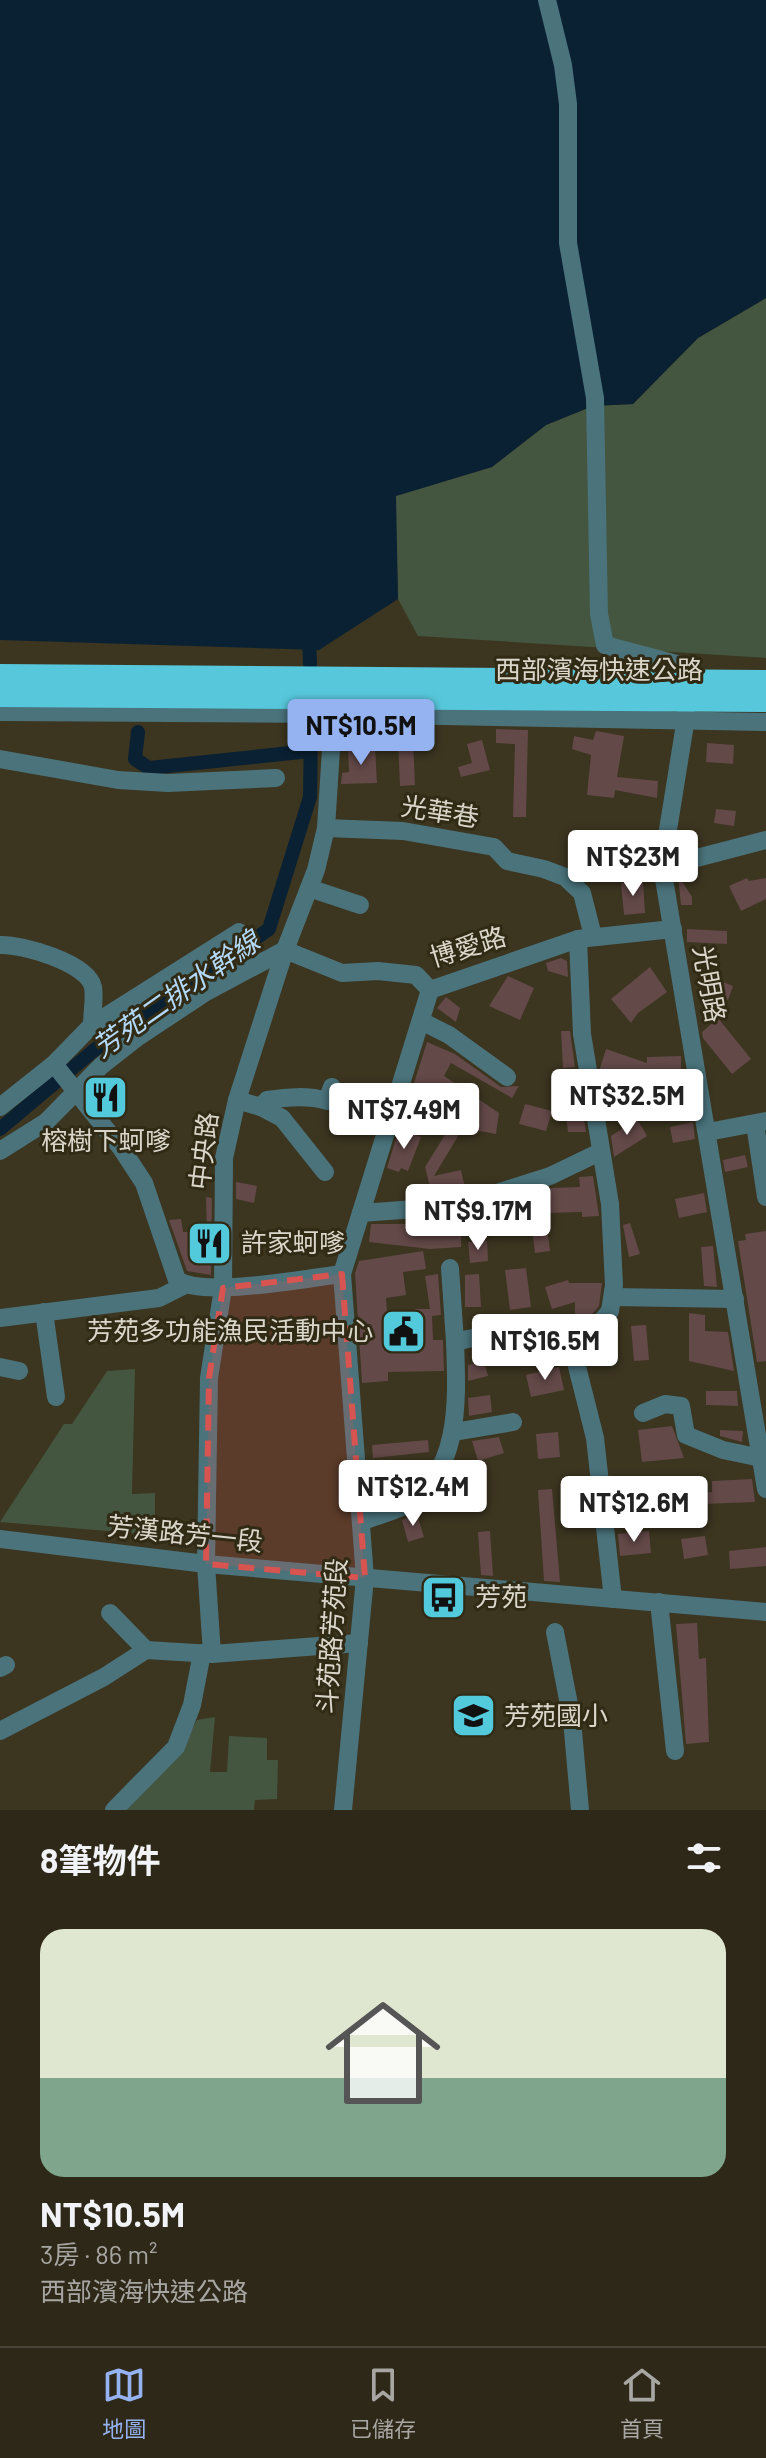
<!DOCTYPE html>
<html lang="zh-TW">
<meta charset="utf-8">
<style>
:root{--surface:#2d2818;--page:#353021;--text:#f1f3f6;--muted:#a7a6a2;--line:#484437;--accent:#95b2f1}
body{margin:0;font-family:Barlow,"Noto Sans TC",sans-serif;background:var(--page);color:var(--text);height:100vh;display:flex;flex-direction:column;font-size:30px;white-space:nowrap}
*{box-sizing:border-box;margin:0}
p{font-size:26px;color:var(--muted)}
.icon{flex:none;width:44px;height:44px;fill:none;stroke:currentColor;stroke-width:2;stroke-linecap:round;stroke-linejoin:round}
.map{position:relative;height:1810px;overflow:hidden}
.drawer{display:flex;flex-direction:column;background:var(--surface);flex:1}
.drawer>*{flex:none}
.price{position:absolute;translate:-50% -68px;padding:0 18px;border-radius:8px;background:#fff;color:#222;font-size:26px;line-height:52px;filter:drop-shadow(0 2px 4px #0008)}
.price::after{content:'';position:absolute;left:50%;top:48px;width:24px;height:18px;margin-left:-12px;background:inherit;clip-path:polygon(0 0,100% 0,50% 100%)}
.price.selected{background:var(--accent);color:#111}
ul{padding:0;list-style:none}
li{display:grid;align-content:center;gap:16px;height:424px;padding:0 40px}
li span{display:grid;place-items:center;height:248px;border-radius:24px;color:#555}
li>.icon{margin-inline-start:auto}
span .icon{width:144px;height:144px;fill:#fffc;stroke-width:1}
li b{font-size:34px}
h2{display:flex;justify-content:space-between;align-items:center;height:96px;padding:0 40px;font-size:34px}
.tabs{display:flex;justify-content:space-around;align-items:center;height:112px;border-top:2px solid var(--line);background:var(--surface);font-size:22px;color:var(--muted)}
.tabs a{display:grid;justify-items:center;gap:4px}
.tabs .selected{color:var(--accent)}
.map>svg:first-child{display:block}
.green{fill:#44563f}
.water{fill:#0a2133}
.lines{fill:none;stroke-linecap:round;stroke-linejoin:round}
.canal{stroke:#0a2133;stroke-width:14}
.building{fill:#634948}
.minor{stroke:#4a737c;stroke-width:18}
.highway-bridge{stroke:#57c8dc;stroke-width:24}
.marked{fill:#d75450;fill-opacity:0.2;stroke:#d75450;stroke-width:6;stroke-dasharray:16 10;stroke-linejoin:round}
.labels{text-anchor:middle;stroke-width:6;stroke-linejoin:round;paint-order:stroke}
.street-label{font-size:26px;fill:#dad6c9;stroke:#312b16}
.poi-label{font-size:26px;fill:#dad6c9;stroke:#312b16;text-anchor:start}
.water-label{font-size:28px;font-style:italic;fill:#b3d9f9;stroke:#312b16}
</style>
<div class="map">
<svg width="766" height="1810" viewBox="0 0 766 1810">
<rect width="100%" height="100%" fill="#3c3520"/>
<g class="green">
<polygon points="766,298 766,658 418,636 398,599 395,496 492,467 546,425 593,406 633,404 698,338"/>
<polygon points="135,1369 132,1494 155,1493 155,1535 0,1522 64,1424 72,1424 107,1371"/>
<polygon points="215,1717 210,1772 227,1772 229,1736 267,1738 267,1760 278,1760 277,1799 255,1800 254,1810 117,1810 178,1756 197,1720"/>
</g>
<polygon class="water" points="0,0 766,0 766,298 698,338 633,404 593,406 546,425 492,467 396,496 398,599 319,650 0,640"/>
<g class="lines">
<g class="canal">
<polyline points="309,633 310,664"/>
<polyline points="138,732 135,759 149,768 310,751"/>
<polyline points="0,1129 93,1051 269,929 310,797 311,731"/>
</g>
</g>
<g class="building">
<polygon points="496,729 528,730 526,817 513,817 515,744 496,743"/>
<polygon points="596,731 624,736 617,777 658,781 657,798 615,790 614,798 587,795 591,755 572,749 574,736 593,740"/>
<polygon points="398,740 413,740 415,785 400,786"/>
<polygon points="482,740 490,770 461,777 458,767 472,763 467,744"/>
<polygon points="707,743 734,745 733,764 706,762"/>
<polygon points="375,747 377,783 341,784 342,773 349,772 348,748"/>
<polygon points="716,809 736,811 734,826 714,823"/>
<polygon points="678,875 692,897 692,905 681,905"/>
<polygon points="747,878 749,881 766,878 766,899 741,911 729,886"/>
<polygon points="643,881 645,913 624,915 621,883"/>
<polygon points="687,929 727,931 727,944 687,942"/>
<polygon points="561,958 567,961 568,977 548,971 546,963"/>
<polygon points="650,967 667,992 638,1013 631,1023 611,999"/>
<polygon points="508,976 534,988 520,1020 489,1006"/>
<polygon points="723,982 733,986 728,1000 718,996"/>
<polygon points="446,997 460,1008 456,1022 437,1008"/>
<polygon points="718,1018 751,1059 732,1074 703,1038 702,1032"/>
<polygon points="561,1031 570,1031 575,1067 563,1068"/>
<polygon points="427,1042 455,1054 501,1087 519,1086 512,1098 451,1063 444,1076 499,1113 496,1134 463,1128 434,1176 461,1170 465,1188 432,1196 425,1167 448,1130 437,1127 441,1120 407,1105"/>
<polygon points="606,1049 647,1063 647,1057 681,1056 681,1074 637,1074 632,1091 602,1081 600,1068"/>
<polygon points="564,1098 581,1100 586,1132 568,1132"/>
<polygon points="525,1104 552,1111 546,1131 519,1124"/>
<polygon points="637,1119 647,1136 614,1157 611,1136"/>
<polygon points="693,1122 695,1139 673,1143 670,1127"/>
<polygon points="399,1129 421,1137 408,1171 401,1168 399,1172 387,1168"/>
<polygon points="745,1155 748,1167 725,1172 723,1160"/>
<polygon points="593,1176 599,1216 582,1217 582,1212 545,1213 550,1251 535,1253 528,1196 552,1188 580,1187 579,1177"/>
<polygon points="236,1182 257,1186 254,1203 236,1199"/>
<polygon points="704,1193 707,1212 679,1218 675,1199"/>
<polygon points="206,1197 212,1198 211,1275 187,1271 169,1220 181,1219 183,1232 207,1232"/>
<polygon points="461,1217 461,1247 430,1249 369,1242 371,1224 439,1224 439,1219"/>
<polygon points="630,1223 640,1254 629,1257 623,1225"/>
<polygon points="766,1231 766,1361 757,1362 738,1241 746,1240 745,1234"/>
<polygon points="487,1241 488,1261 470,1263 468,1242"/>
<polygon points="713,1246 717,1287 704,1286 701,1247"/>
<polygon points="423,1251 426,1269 403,1272 406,1295 386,1298 388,1324 415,1323 415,1309 430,1309 425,1276 438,1274 441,1315 432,1316 433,1340 443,1340 444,1371 388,1372 388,1381 362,1383 355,1273 359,1261"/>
<polygon points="526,1268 531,1307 510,1310 505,1270"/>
<polygon points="479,1274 481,1307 465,1307 465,1275"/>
<polygon points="568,1280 569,1283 602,1283 599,1306 592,1314 575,1314 575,1302 552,1309 545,1287"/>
<polygon points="689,1313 705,1315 705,1331 728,1332 734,1371 689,1361"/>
<polygon points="646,1325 649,1360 634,1361 631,1326"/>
<polygon points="596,1343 600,1355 588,1360 584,1345"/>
<polygon points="484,1361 488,1376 468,1381 468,1365"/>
<polygon points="559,1367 564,1390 531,1397 526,1375"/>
<polygon points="706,1391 737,1391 738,1406 706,1405"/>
<polygon points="490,1395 492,1412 469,1416 468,1398"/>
<polygon points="672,1426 684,1458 642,1462 638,1430"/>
<polygon points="720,1430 743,1431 742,1442 720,1436"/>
<polygon points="558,1432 560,1457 538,1459 536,1434"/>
<polygon points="499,1437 504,1453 478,1461 472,1441"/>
<polygon points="428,1440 429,1452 373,1458 372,1445"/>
<polygon points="752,1479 755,1502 703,1504 702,1493 712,1492 712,1481"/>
<polygon points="552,1489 560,1582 544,1581 538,1490"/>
<polygon points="417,1514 424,1537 408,1542 402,1520"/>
<polygon points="490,1531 493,1576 481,1575 478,1532"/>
<polygon points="649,1531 651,1553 620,1556 618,1534"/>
<polygon points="705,1536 708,1555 684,1559 681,1539"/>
<polygon points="766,1547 766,1566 730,1569 729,1551"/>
<polygon points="697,1623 699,1659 706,1658 709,1742 686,1744 676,1624"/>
</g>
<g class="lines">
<g class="minor">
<polyline points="547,0 563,65 568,104 568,243 595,398 599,614 605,645 684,666 686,718 662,867 766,1489"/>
<polyline points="0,712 333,714 766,722"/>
<polyline points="0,759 118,780 168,783 276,778"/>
<polyline points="326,828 403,831 494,847 507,861 544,869 565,877 582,893 593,936"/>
<polyline points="662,867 766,840"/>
<polyline points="309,888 360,905"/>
<path d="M0,945C22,944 88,963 93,987C95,998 92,1013 92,1025"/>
<polyline points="430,990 578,939 673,929"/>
<polyline points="421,1021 449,1035 507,1077"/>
<path d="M54,1064L121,1148L144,1183L177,1280C203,1298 308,1278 342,1274"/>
<path d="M237,1100L261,1107L267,1100C287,1097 308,1095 327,1101L332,1087"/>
<polyline points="0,1107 54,1064 92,1025 239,932"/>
<polyline points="261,1107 282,1118 325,1172"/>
<polyline points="755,1124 766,1197"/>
<polyline points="708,1132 766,1121"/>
<polyline points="0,1151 46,1122 101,1066 138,1037 206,992 285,950 342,973 378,971 416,975 430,990"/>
<polyline points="361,1213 456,1206 550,1176 600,1152"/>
<polyline points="450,1268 455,1342"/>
<polyline points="613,1297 735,1299"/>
<polyline points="44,1312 56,1397"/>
<polyline points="0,1318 159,1298 185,1285"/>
<polyline points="569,1335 595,1438 613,1599"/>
<polyline points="0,1367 19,1371"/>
<polyline points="643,1413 665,1404 681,1406 686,1435 723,1450 761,1458"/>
<polyline points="454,1432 513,1422"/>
<path d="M363,1521C376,1516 392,1512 404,1506C462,1474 457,1397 455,1342L511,1329L569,1335L593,1331L610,1311L614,1285L610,1204L582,1034L578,939"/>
<polyline points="0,1539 206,1564 766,1612"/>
<polyline points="659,1602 675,1751"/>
<polyline points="110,1613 146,1650"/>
<polyline points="555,1632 572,1720 580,1810"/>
<polyline points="212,1654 206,1564 209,1378 223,1288 224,1158 237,1100 285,950 316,870 326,828 335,687"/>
<polyline points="0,1668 6,1665"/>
<polyline points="0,1731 104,1677 146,1650 212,1654 359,1643"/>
<polyline points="114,1810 176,1747 192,1705 202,1653"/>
<polyline points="343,1810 365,1578 342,1274 430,990"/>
</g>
<g class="highway-bridge">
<polyline points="0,676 766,682"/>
<polyline points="0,695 766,700"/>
</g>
</g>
<path class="marked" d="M342,1274L365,1578L206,1564L209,1378L223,1288Z"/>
<defs>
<symbol id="restaurant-square" viewBox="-11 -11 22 22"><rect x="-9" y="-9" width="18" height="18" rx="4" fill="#53cadc" stroke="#312b16"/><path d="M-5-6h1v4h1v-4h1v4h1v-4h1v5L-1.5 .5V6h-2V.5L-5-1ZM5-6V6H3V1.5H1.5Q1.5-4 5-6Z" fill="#111"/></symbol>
<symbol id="civic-square" viewBox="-11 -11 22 22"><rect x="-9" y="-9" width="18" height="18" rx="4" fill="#53cadc" stroke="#312b16"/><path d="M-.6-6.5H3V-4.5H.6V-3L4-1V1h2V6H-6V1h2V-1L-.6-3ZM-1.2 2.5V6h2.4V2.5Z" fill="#111"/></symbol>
<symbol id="bus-square" viewBox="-11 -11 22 22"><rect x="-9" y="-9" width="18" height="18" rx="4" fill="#53cadc" stroke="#312b16"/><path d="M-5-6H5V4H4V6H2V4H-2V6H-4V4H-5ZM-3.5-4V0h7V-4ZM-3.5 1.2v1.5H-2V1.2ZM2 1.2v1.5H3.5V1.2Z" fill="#111"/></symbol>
<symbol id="school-square" viewBox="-11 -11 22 22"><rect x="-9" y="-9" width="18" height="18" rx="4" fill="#53cadc" stroke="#312b16"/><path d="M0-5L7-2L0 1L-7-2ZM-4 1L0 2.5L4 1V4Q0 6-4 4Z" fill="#111"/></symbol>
</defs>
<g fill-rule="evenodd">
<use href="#restaurant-square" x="80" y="1072" width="51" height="51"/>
<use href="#restaurant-square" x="184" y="1218" width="51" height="51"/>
<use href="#civic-square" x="378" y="1306" width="51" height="51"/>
<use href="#bus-square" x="418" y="1572" width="51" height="51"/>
<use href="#school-square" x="448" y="1690" width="51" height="51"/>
</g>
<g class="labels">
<g class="street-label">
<text x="599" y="679">西部濱海快速公路</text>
<text transform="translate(440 812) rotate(9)" y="9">光華巷</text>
<text transform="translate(468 947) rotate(-17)" y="9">博愛路</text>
<text transform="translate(709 984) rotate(80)" y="9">光明路</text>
<text transform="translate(204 1151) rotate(-83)" y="9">中央路</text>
<text transform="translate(185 1534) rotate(6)" y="9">芳漢路芳一段</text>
<text transform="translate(332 1636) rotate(-86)" y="9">斗苑路芳苑段</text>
</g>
<g class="poi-label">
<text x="106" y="1150" text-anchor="middle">榕樹下蚵嗲</text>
<text x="241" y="1252">許家蚵嗲</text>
<text x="373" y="1340" text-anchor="end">芳苑多功能漁民活動中心</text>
<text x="475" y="1606">芳苑</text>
<text x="504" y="1725">芳苑國小</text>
</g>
<g class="water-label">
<text transform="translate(176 994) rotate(-35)" y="10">芳苑二排水幹線</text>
</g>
</g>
</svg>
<b class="price selected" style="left:361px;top:767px">NT$10.5M</b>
<b class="price" style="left:633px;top:898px">NT$23M</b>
<b class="price" style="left:627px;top:1137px">NT$32.5M</b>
<b class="price" style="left:404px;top:1151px">NT$7.49M</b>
<b class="price" style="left:478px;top:1252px">NT$9.17M</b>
<b class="price" style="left:545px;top:1382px">NT$16.5M</b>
<b class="price" style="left:413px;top:1528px">NT$12.4M</b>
<b class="price" style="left:634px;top:1544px">NT$12.6M</b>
</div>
<section class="drawer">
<h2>8筆物件<svg class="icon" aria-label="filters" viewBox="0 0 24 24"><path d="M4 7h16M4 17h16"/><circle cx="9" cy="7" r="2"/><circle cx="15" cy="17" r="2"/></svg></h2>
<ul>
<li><span style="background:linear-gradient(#dfe7d0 60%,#7fa58c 0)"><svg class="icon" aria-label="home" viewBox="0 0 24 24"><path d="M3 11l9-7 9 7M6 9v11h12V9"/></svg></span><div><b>NT$10.5M</b><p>3房 · 86 m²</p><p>西部濱海快速公路</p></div></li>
</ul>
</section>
<nav class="tabs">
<a class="selected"><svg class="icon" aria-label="map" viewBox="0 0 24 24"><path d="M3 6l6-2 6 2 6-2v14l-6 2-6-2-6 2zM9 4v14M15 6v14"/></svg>地圖</a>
<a><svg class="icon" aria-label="saved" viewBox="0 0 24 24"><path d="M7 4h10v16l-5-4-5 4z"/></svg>已儲存</a>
<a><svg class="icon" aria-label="home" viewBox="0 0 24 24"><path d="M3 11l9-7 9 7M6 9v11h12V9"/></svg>首頁</a>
</nav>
